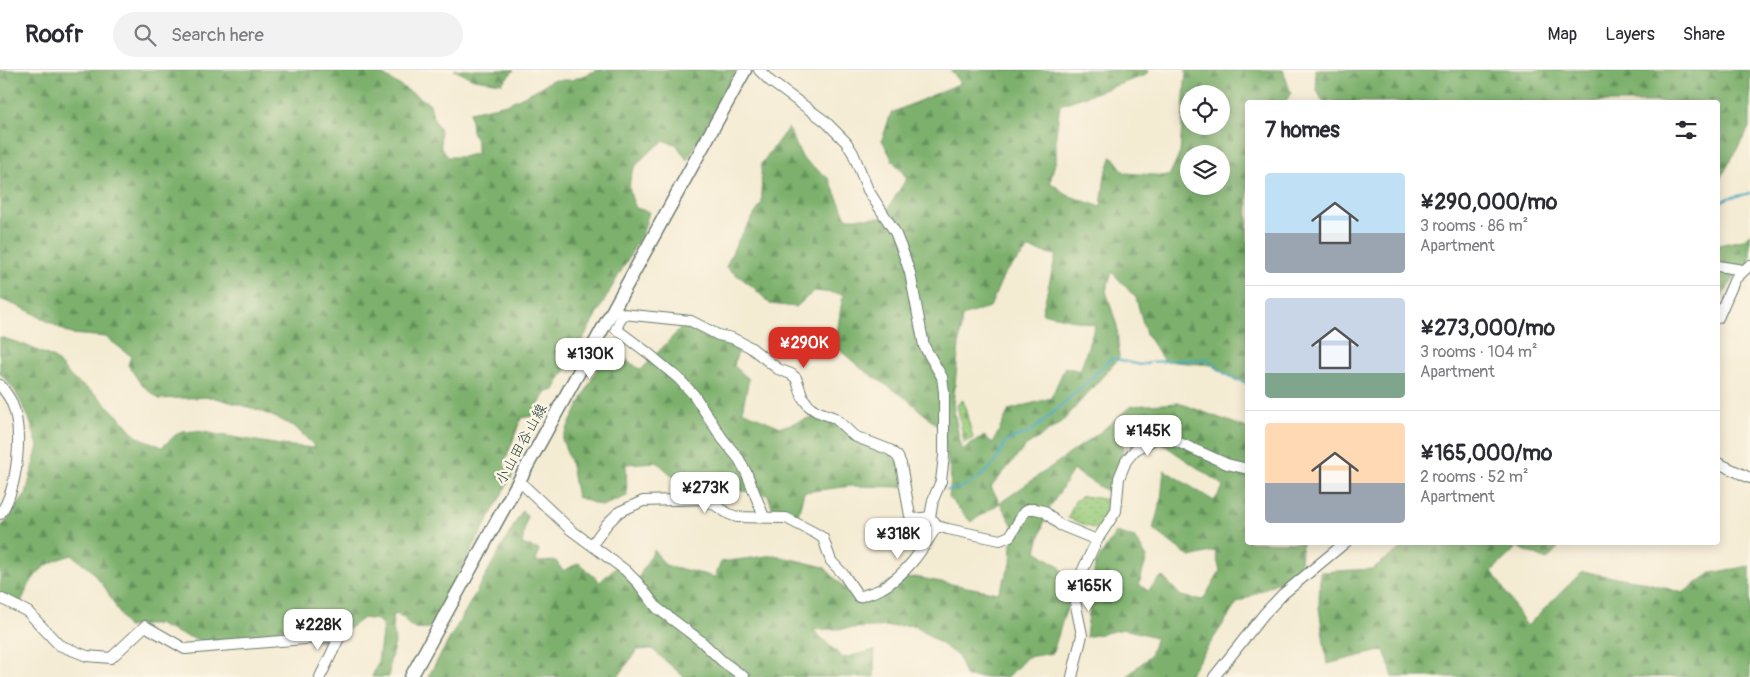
<!DOCTYPE html>
<meta charset="utf-8">
<style>
:root{--surface:#fff;--page:#f2f2f3;--text:#2b2b33;--muted:#7c7c81;--line:#e1e1e2;--accent:#d93025}
body{margin:0;font-family:Pangolin,"Klee One",sans-serif;background:var(--page);color:var(--text);height:100vh;display:flex;flex-direction:column;font-size:19px;white-space:nowrap}
*{box-sizing:border-box;margin:0}
p{font-size:16px;color:var(--muted)}
.icon{flex:none;width:28px;height:28px;fill:none;stroke:currentColor;stroke-width:2;stroke-linecap:round;stroke-linejoin:round}
.map{position:relative;flex:1;overflow:hidden}
.details{position:absolute;left:1245px;top:30px;width:475px;height:445px;display:flex;flex-direction:column;background:var(--surface);border-radius:5px;box-shadow:0 2px 12px #0003}
.details>*{flex:none}
.tools{position:absolute;left:1180px;top:15px;display:grid;gap:10px}
.tools a{display:grid;place-items:center;width:50px;height:50px;border-radius:50%;background:var(--surface);box-shadow:0 2px 12px #0003;font-size:25px}
.price{position:absolute;translate:-50% -42px;padding:0 11px;border-radius:10px;background:#fff;color:#222;font-size:16px;line-height:32px;filter:drop-shadow(0 1px 2px #0008)}
.price::after{content:'';position:absolute;left:50%;top:30px;width:15px;height:11px;margin-left:-8px;background:inherit;clip-path:polygon(0 0,100% 0,50% 100%)}
.price.on{background:var(--accent);color:#fff}
ul{padding:0;list-style:none}
li{display:flex;align-items:center;gap:15px;height:125px;padding:0 20px}
li+li{border-top:1px solid var(--line)}
li span{display:grid;place-items:center;flex:none;width:140px;height:100px;border-radius:5px;color:#555}
li>.icon{margin-inline-start:auto}
span .icon{width:60px;height:60px;fill:#fffc;stroke-width:1}
li b{font-size:21px}
h2{display:flex;justify-content:space-between;align-items:center;height:60px;padding:0 20px;font-size:21px}
header{display:flex;align-items:center;gap:30px;box-sizing:border-box;height:70px;padding:0 25px;background:var(--surface);border-bottom:1px solid var(--line)}
header strong{font-size:24px}
nav{display:flex;gap:28px;margin-inline-start:auto;font-size:18px}
.search{width:350px;height:45px;background:var(--page);display:flex;align-items:center;gap:12px;box-sizing:border-box;padding:0 18px;border-radius:28px;color:var(--muted);font-size:19px}
.map>svg:first-child{display:block}
.forest{fill:url(#forest-firs);stroke:#4d7650;fill-rule:evenodd}
.cemetery{fill:url(#cemetery-stones);stroke:#5c8458}
.park{fill:url(#park-dots);stroke:#5c8458}
.lines{fill:none;stroke-linecap:round;stroke-linejoin:round}
.stream{stroke:#44a8c4;stroke-width:2}
.minor-casing{stroke:#6a7a6c;stroke-width:12}
.major-casing{stroke:#6a7a6c;stroke-width:15}
.minor{stroke:#fff;stroke-width:10}
.major{stroke:#fff;stroke-width:12}
.labels{text-anchor:middle;stroke-width:5;stroke-linejoin:round;paint-order:stroke}
.street-label{font-size:15px;fill:#1f3d34;stroke:#fcf5e5}
</style>
<header>
<strong>Roofr</strong>
<div class="search"><svg class="icon" aria-label="search" viewBox="0 0 24 24"><circle cx="10" cy="10" r="6"/><path d="M15 15l6 6"/></svg>Search here</div>
<nav><a>Map</a><a>Layers</a><a>Share</a></nav>
</header>
<div class="map">
<svg width="1750" height="607" viewBox="0 0 1750 607">
<defs>
<pattern id="forest-firs" width="22" height="20" patternUnits="userSpaceOnUse" patternTransform="scale(1.25)"><rect width="22" height="20" fill="#7bb06c"/><path d="M5 1l3.5 6h-7zM16 11l3.5 6h-7z" fill="#64905a"/></pattern>
<pattern id="cemetery-stones" width="16" height="16" patternUnits="userSpaceOnUse" patternTransform="scale(1.25)"><rect width="16" height="16" fill="#9acc7c"/><path d="M2 7V4a2 2 0 0 1 4 0v3zM10 15v-3a2 2 0 0 1 4 0v3z" fill="#7da766"/></pattern>
<pattern id="park-dots" width="8" height="8" patternUnits="userSpaceOnUse" patternTransform="scale(1.25)"><rect width="8" height="8" fill="#9acc7c"/><path d="M2 2h.1M6 6h.1" fill="none" stroke="#7da766" stroke-width="1.8" stroke-linecap="round"/></pattern>
</defs>
<rect width="100%" height="100%" fill="#fcf5e5"/>
<filter id="ink" filterUnits="userSpaceOnUse"><feTurbulence type="fractalNoise" baseFrequency=".02" numOctaves="2"/><feDisplacementMap in="SourceGraphic" scale="10" xChannelSelector="R" yChannelSelector="G"/><feConvolveMatrix kernelMatrix="1 2 1 2 8 2 1 2 1" color-interpolation-filters="sRGB"/></filter>
<filter id="wash" filterUnits="userSpaceOnUse"><feTurbulence type="fractalNoise" baseFrequency=".0096" numOctaves="4" result="noise"/><feDisplacementMap in="SourceGraphic" scale="20" xChannelSelector="R" yChannelSelector="G"/><feGaussianBlur stdDeviation="1.12" result="paint"/><feColorMatrix in="noise" values="0 0 0 0 0 0 0 0 0 0 0 0 0 0 0 0 0 1.4 0 .05"/><feComposite in="paint" operator="in"/></filter>
<g filter="url(#wash)">
<rect width="100%" height="100%" fill="#f4ebd3"/>
<g class="forest">
<path d="M0,0H375L430,34L433,47L440,61L441,78L448,87H463L477,83V73L472,61L470,42L507,34L534,21L552,10H572L598,0H736L687,90L676,74L664,71C638,89 619,106 636,138L649,142L643,162L554,320L545,323L533,346L521,348L504,395L513,404L429,558C403,561 413,552 397,544L392,546L395,573L390,591L389,607H372L378,592L383,556L378,550L363,548L327,575L305,566L278,562L243,568L207,572L180,564L157,554L127,557L106,519L91,500L72,485C39,494 32,506 19,537L0,524V457L6,452L26,424L38,376L29,348L15,321L0,303V267L25,275L54,288L73,309L99,327L120,348L136,366L162,377L179,362L197,361L280,375L316,378L294,356L259,340L212,327L159,329L141,314L128,295L131,286L106,267L71,264L25,239L0,229Z"/>
<polygon points="454,0 514,0 502,13 474,9"/>
<path d="M950,0H1148L1146,5L1060,35L1056,64V89L1050,112L1067,125L1101,137L1105,105L1112,86L1125,103L1169,106L1180,83L1186,0H1283L1291,23L1285,32H1248L1247,312L1234,310L1212,295L1164,291L1146,264L1136,228L1112,202L1106,221L1117,256L1119,288L1062,352L1025,377L991,417L1000,433L1099,363L1131,336L1179,333L1247,358L1248,472L1302,473L1299,501L1237,533L1188,607H1126L1150,586L1156,567L1124,559L1086,567L1095,495L1116,462L1134,467L1147,487L1139,514L1148,521L1162,506L1181,526L1203,530L1220,501L1215,481L1190,487L1153,459L1161,430L1164,400L1214,431L1224,416L1148,364L1139,354L1121,363L1123,379L1108,422L1073,400L1046,444L1036,481L1059,496L1074,521L1063,549L1053,583L1027,587L1008,607H966L958,586L914,555L813,560L843,588L875,580L874,607H684L652,579L637,580L618,607H428L522,441L527,445L522,474L539,480L536,492L556,491L563,501L579,493L600,512L618,495L635,514L654,480L665,495L715,507L721,492L774,485L824,497L858,532L890,511L915,507L998,523L1011,494L1013,456L1000,433L971,452L949,428L951,408L943,361L906,328L862,299L835,276L843,224L814,221L796,237L770,234L752,216L726,197L737,172L762,133L761,94L788,58L803,89L829,109L846,148H882L907,108L893,91L882,70L891,43L961,13ZM1189,24H1221V56H1189ZM1189,84H1221V116H1189ZM1029,179L1056,185L1042,243L1095,255L1080,301L1065,297L1051,328L1009,340L993,373L984,366L961,380L953,334L962,246L990,237L1004,204Z"/>
<polygon points="1315,0 1750,0 1750,56 1718,113 1718,32 1323,32 1317,20"/>
<polygon points="1750,164 1750,196 1733,210 1722,226 1718,223 1718,175 1743,170"/>
<polygon points="683,256 740,273 734,296 749,309 742,341 781,357 823,344 904,395 902,417 851,416 804,422 798,445 774,443 768,425 731,419 716,434 687,430 675,408 657,392 626,394 627,426 602,436 577,427 570,391 562,369 608,277 641,300"/>
<polygon points="1401,473 1562,473 1547,490 1517,477 1492,501 1527,556 1582,502 1641,511 1683,523 1711,503 1750,496 1750,607 1393,607 1384,580 1327,594 1319,537 1320,502 1372,499 1402,478"/>
</g>
<g class="cemetery">
<polygon points="963,330 973,368 964,373 957,334"/>
<polygon points="1139,357 1146,365 1130,373 1122,364"/>
</g>
<polygon class="park" points="1083,426 1110,430 1108,446 1095,459 1068,448 1075,431"/>
<g class="lines">
<g class="stream">
<polyline points="1718,133 1728,128 1750,123"/>
<polyline points="947,420 961,418 983,405 995,393 1004,374 1012,368 1031,362 1093,307 1111,288 1140,295 1150,292 1208,289 1225,304 1248,314"/>
</g>
</g>
</g>
<g filter="url(#ink)">
<g class="lines">
<defs>
<g id="minor">
<polyline points="759,0 770,11 825,51 846,72 853,83 868,120 895,162 904,185 910,203 924,276 942,307 944,322 944,386 941,411 933,430 930,447"/>
<polyline points="1718,196 1743,200"/>
<polyline points="614,239 623,244 691,251 718,265 732,268 750,277 778,299 791,304 796,308 803,328 809,336 816,341 835,348 854,366 890,380 898,387 901,394 910,446 914,449 930,447"/>
<polyline points="623,244 616,259 648,283 679,309 694,325 722,368 739,389 747,404 764,447"/>
<polyline points="1718,248 1735,209 1750,195"/>
<path d="M0,315C4,320 8,325 11,331C24,359 18,419 0,444"/>
<polyline points="1718,393 1750,408"/>
<polyline points="519,411 571,460 625,500 638,513 657,538 701,571 722,591 744,607"/>
<polyline points="934,451 937,456 948,459 1000,470 1010,466 1024,442 1029,439 1035,439 1044,441 1060,455 1097,470"/>
<path d="M592,475L607,454L619,442L643,431L705,429L729,444L737,447L786,448L815,463L823,468L831,491L844,505L859,527C867,524 875,522 881,519C907,504 922,480 937,456"/>
<polyline points="0,528 28,542 59,575 87,586 111,588 145,556 185,579 340,566"/>
<polyline points="320,607 340,566"/>
<polyline points="1072,607 1082,565 1075,531 1079,508 1097,470 1116,441 1119,408 1126,391 1135,380 1155,369 1168,369 1180,373 1227,394 1248,399"/>
<polyline points="1214,607 1264,544 1283,524 1346,472"/>
</g>
<polyline id="major" points="411,607 745,0"/>
</defs>
<use href="#minor" class="minor-casing"/>
<use href="#major" class="major-casing"/>
<use href="#minor" class="minor"/>
<use href="#major" class="major"/>
</g>
</g>
<g class="labels">
<g class="street-label">
<text transform="translate(521 374) rotate(-61)" y="5">小山田谷山線</text>
</g>
</g>
</svg>
<div class="tools">
<a><svg class="icon" aria-label="locate" viewBox="0 0 24 24"><circle cx="12" cy="12" r="6"/><path d="M12 2v4M12 18v4M2 12h4M18 12h4"/></svg></a>
<a><svg class="icon" aria-label="layers" viewBox="0 0 24 24"><path d="M12 4l9 5-9 5-9-5zM3 14l9 5 9-5"/></svg></a>
</div>
<b class="price on" style="left:804px;top:299px">¥290K</b>
<b class="price" style="left:590px;top:310px">¥130K</b>
<b class="price" style="left:1148px;top:387px">¥145K</b>
<b class="price" style="left:705px;top:444px">¥273K</b>
<b class="price" style="left:898px;top:490px">¥318K</b>
<b class="price" style="left:1089px;top:542px">¥165K</b>
<b class="price" style="left:318px;top:581px">¥228K</b>
<section class="details">
<h2>7 homes<svg class="icon" aria-label="filters" viewBox="0 0 24 24"><path d="M4 7h16M4 17h16"/><circle cx="9" cy="7" r="2"/><circle cx="15" cy="17" r="2"/></svg></h2>
<ul>
<li><span style="background:linear-gradient(#bfe0f5 60%,#9aa5b1 0)"><svg class="icon" aria-label="home" viewBox="0 0 24 24"><path d="M3 11l9-7 9 7M6 9v11h12V9"/></svg></span><div><b>¥290,000/mo</b><p>3 rooms · 86 m²</p><p>Apartment</p></div></li>
<li><span style="background:linear-gradient(#c9d6e8 75%,#7fa58c 0)"><svg class="icon" aria-label="home" viewBox="0 0 24 24"><path d="M3 11l9-7 9 7M6 9v11h12V9"/></svg></span><div><b>¥273,000/mo</b><p>3 rooms · 104 m²</p><p>Apartment</p></div></li>
<li><span style="background:linear-gradient(#ffd9b3 60%,#9aa5b1 0)"><svg class="icon" aria-label="home" viewBox="0 0 24 24"><path d="M3 11l9-7 9 7M6 9v11h12V9"/></svg></span><div><b>¥165,000/mo</b><p>2 rooms · 52 m²</p><p>Apartment</p></div></li>
</ul>
</section>
</div>
